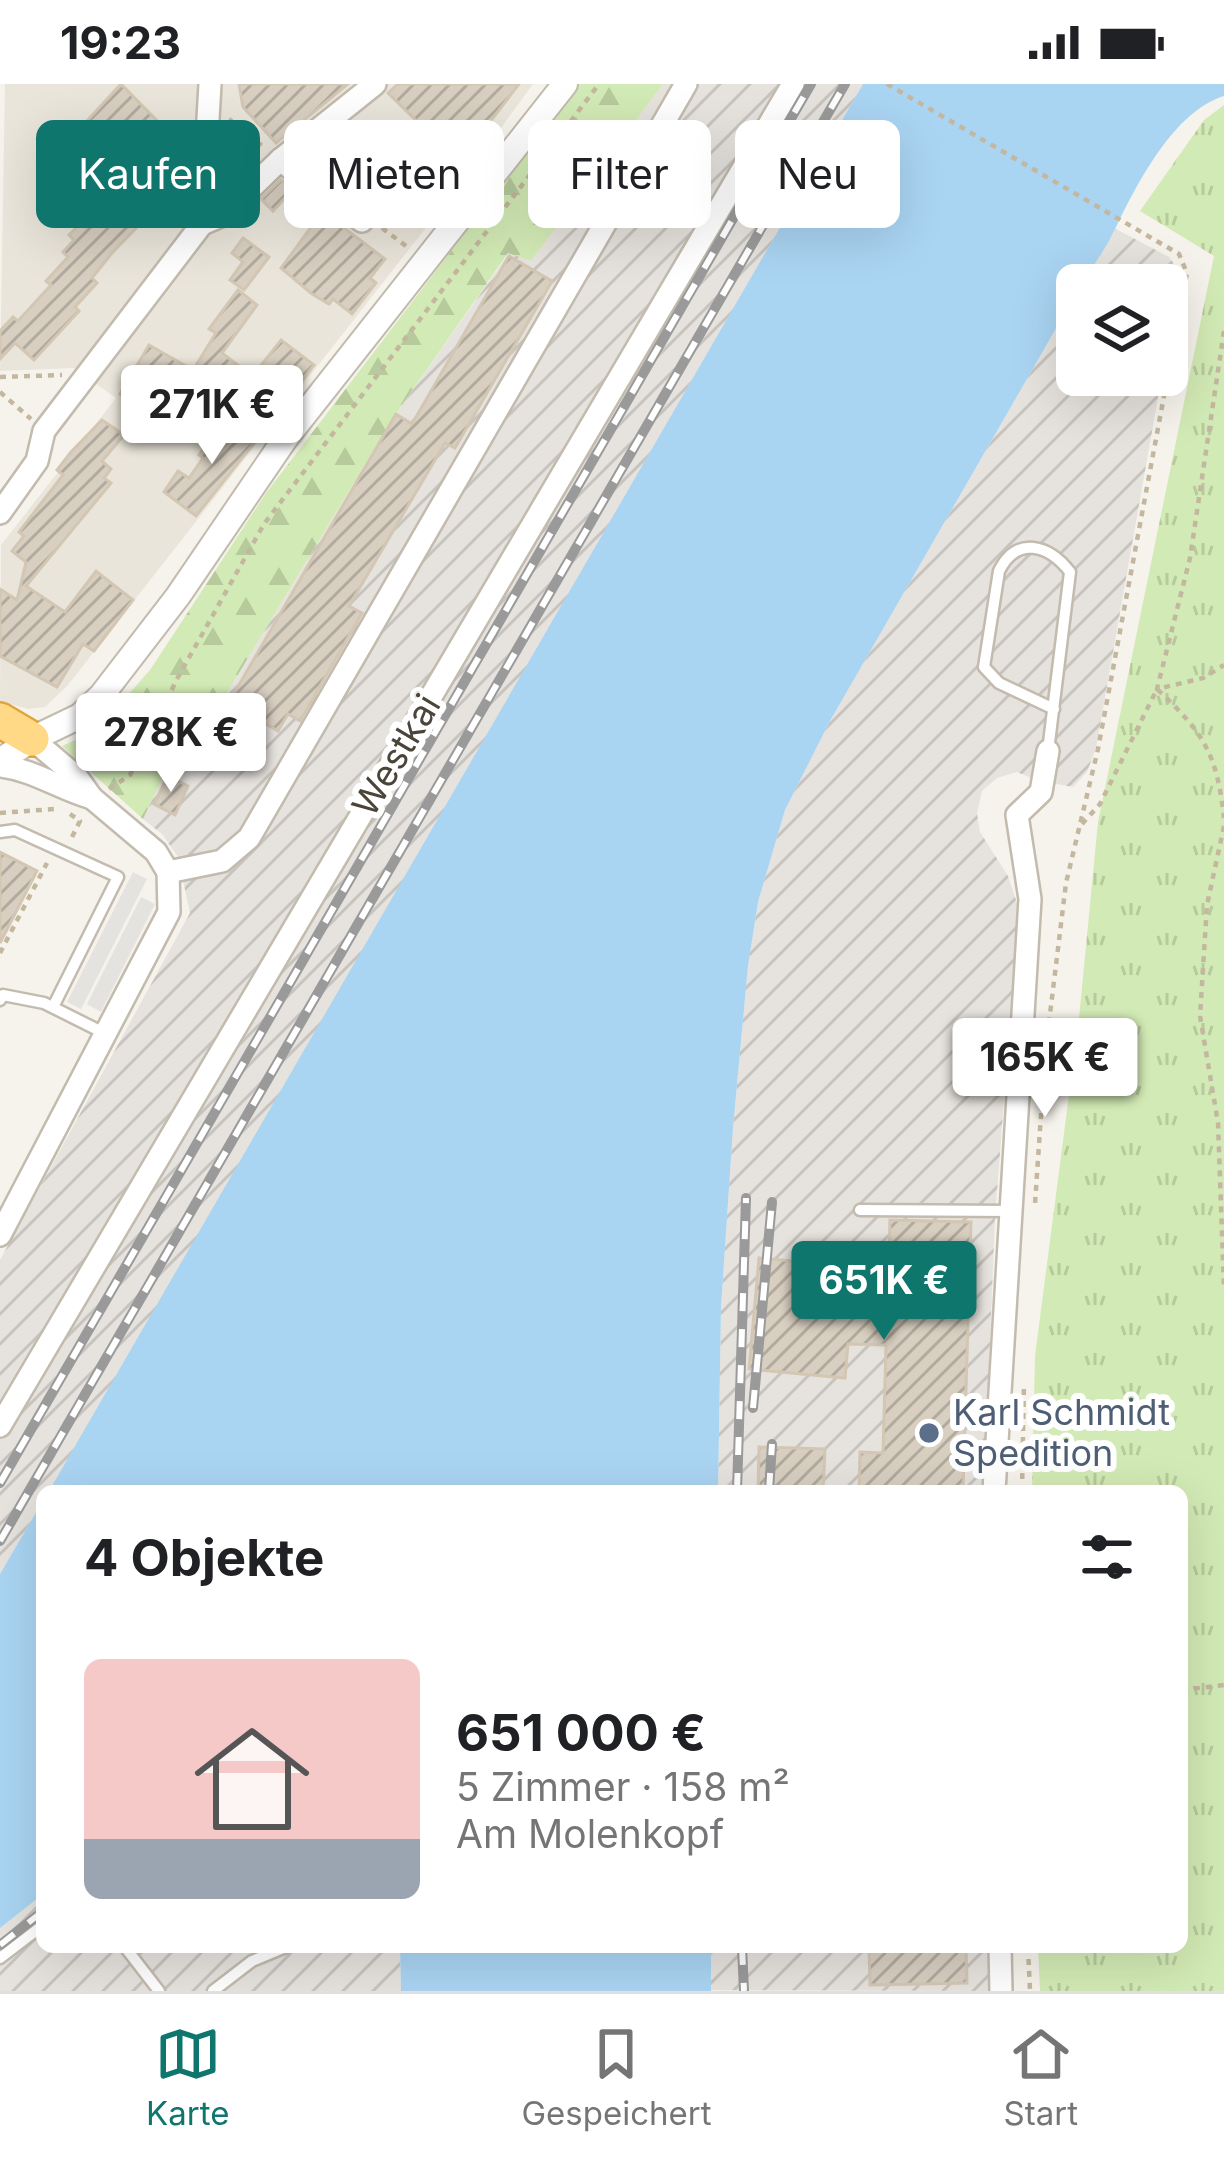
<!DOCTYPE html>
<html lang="de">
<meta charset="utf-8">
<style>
:root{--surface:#fff;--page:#f2f2f2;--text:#202124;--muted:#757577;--line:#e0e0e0;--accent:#0f766e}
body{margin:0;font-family:Inter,sans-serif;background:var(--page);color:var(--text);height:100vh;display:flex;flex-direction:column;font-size:45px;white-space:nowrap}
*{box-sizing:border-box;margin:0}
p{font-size:39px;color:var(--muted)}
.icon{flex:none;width:66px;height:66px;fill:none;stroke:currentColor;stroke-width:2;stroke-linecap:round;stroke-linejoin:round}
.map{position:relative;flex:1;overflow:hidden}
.details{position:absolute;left:36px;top:1401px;width:1152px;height:468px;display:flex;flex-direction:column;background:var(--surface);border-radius:18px;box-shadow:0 12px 48px #0002}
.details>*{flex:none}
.hud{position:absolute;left:36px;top:36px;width:1152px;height:108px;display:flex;gap:24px}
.tools{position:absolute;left:1056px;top:180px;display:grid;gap:24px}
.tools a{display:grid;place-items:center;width:132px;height:132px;border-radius:18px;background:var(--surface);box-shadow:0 12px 48px #0002;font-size:60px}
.price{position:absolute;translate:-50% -102px;padding:0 27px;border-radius:12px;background:#fff;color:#222;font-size:39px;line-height:78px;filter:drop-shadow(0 3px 6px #0008)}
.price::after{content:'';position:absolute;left:50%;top:72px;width:36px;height:27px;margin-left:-18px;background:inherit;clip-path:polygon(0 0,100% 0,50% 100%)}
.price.on{background:var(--accent);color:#fff}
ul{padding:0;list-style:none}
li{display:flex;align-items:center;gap:36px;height:300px;padding:0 48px}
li+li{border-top:3px solid var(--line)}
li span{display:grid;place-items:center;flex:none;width:336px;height:240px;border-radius:18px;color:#555}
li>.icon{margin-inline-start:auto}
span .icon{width:144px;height:144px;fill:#fffc;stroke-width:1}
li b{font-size:51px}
h2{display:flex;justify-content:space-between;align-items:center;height:144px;padding:0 48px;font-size:51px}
.chip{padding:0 42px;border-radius:18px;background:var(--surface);box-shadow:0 12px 48px #0002;font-size:42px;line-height:108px}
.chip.on{background:var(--accent);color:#fff}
.status{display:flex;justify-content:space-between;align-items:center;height:84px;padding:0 60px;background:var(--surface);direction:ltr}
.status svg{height:33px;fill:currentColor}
.menu{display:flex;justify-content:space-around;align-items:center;height:168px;border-top:3px solid var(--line);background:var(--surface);font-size:33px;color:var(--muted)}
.menu a{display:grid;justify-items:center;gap:6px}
.menu .on{color:var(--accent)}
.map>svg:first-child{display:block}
.residential{fill:#eae5da}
.industrial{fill:url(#industrial-furrows)}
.grass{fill:url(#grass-tufts)}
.forest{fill:url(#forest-firs)}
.parking{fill:#e5e3e0}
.water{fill:#a9d4f2}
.building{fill:url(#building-hatch);stroke:#d3c7b4;stroke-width:3}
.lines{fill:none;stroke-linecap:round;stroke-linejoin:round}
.service-casing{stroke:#c2bbae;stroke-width:15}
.minor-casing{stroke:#c2bbae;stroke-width:26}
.tertiary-casing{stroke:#c2bbae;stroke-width:28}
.trunk-casing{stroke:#e0a43c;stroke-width:38}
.path{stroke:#c4b79f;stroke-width:4.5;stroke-dasharray:6 6;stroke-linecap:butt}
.service{stroke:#fff;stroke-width:10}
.minor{stroke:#fff;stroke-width:21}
.tertiary{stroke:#fff;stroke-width:24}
.trunk{stroke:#ffd985;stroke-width:33}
.rail-casing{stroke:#9a9a9a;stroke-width:10}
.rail{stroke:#fff;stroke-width:6;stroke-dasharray:18;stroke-linecap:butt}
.service-dot{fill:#5c6f8a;stroke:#fff;stroke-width:4.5}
.labels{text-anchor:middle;stroke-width:12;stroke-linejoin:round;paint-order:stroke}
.street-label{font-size:36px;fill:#4b4439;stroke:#fff}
.service-label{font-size:36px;fill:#4e5e75;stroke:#fff;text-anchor:start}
</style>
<div class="status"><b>19:23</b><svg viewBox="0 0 49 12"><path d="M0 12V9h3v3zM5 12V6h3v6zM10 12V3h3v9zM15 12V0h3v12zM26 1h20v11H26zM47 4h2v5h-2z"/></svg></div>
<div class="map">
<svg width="1224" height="1907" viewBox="0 0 1224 1907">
<defs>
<pattern id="industrial-furrows" width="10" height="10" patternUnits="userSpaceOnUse" patternTransform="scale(3)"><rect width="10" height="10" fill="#e6e2dd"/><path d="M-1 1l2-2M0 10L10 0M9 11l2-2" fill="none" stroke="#c7c3be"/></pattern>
<pattern id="grass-tufts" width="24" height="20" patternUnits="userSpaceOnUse" patternTransform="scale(3)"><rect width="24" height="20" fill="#d2eab5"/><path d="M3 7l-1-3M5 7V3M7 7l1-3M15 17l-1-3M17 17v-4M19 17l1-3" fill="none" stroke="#b6ca9c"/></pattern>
<pattern id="forest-firs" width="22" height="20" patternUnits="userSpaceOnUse" patternTransform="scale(3)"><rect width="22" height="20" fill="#d2eab5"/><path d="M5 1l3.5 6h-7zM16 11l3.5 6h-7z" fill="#b6ca9c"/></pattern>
<pattern id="building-hatch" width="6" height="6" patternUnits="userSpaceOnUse" patternTransform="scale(3)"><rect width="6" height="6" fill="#d8cfc1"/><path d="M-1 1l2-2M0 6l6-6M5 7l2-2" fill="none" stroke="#b1aa9e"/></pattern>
</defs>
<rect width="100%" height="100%" fill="#f6f3ec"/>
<polygon class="residential" points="5,0 533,0 457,104 68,601 45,623 28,625 0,617 1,461 116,314 74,284 0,287"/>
<g class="industrial">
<polygon points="663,0 863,0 136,1259 49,1407 42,1407 42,1418 0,1490 0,1176 190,829 178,773 162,750 143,735 163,692 179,688 393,334 509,169 531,177"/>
<polygon points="1116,145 1169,173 1177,184 1179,196 1167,262 1167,201 1081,201"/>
<polygon points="1077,208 1077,291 1162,291 1096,664 1087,688 1073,703 1039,697 1017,688 997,694 982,707 977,729 980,748 1008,792 1019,825 995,1133 984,1407 718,1407 721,1223 733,1044 748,882 758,818 775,760 785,726 830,637"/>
<polygon points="42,1811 42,1863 400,1863 401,1907 0,1907 0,1844"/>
<polygon points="711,1863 989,1863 990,1907 711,1906"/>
</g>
<polygon class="grass" points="1224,21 1224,1907 1040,1907 1038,1863 1182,1863 1182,1407 1032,1407 1035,1272 1079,934 1098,738 1214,172 1140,127 1204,36"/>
<polygon class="forest" points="579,0 663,0 531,177 508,169 393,334 179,688 163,692 143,735 62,662 96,647 150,586 266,409"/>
<g class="parking">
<polygon points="133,788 147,795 81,925 67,918"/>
<polygon points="141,813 155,820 101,928 87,920"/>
</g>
<g class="water">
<path d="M863,0H1224V12C1174,27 1137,100 1116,143C1107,163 1093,182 1081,201H1077V208L830,637L785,726L775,760L758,818L748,882L733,1044L721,1223L718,1407H49Z"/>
<polygon points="42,1418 42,1811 0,1844 0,1490"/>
<polygon points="400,1863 711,1863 711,1907 401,1907"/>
</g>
<g class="building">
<polygon points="121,0 176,56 152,80 175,104 112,169 92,194 97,199 75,223 79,227 34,276 15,259 0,275 0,247 13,233 18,237 51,201 46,197 68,173 63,168 74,156 69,151 80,140 85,144 135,91 120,76 123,73 86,38"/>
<polygon points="239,0 348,0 276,59 243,23"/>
<polygon points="398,0 519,0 411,141 327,73 336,61 332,58 349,40 405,83 430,50 388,9"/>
<polygon points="281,96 385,175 370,194 376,199 352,230 333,215 329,220 312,210 281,184 315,138 286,113 273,127 261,115"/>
<polygon points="243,154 269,173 244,206 230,196 243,178 232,169"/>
<polygon points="509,172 552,197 455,364 445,359 349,522 362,529 300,637 288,630 278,647 229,618 396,330 412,340"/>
<polygon points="238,206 257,221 222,269 252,292 216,341 190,321 173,346 120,310 149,261 193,286 216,249 209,245"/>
<polygon points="281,256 314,281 288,315 255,289"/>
<polygon points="228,332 257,355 196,432 164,408 178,387 189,394 203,374 199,371"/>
<polygon points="102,336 124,351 102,377 111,385 104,394 111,399 26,502 65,528 96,487 133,516 94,567 83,560 57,603 0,572 0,505 17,516 26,478 12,467 24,452 19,448 63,391 57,386 71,368"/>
<polygon points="168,692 188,702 175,731 154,720"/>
<polygon points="0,768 37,787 0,859"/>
<polygon points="890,1136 971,1138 963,1407 859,1407 860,1368 883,1369 886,1261 848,1260 845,1294 749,1285 759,1174 871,1184 871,1168 889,1169"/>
<polygon points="759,1363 825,1365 823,1407 758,1407"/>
<polygon points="869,1863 966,1863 967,1899 870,1901"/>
</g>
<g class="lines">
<defs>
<g id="service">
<path d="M1048,667L1070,488C1049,461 1017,451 999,487L984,583L999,599L1054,625"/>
<polyline points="0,748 15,746 118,793 53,923"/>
<polyline points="0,916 3,911 44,919 104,949"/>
<polyline points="860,1126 1010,1127"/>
<polyline points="125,1863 159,1907"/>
<polyline points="0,1874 42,1842"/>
<polyline points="213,1907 252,1877 286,1863"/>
</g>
<g id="minor">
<polyline points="280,76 362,137"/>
<polyline points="202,140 223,131 280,76 375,0"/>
<polyline points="0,429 37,377 44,347 202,140 210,0"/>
<path d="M0,682C35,686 59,705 92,714"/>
<polyline points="168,788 222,777 249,754 686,0"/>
<polyline points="0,1151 169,828 168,788 156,768 92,714 77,693 32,655"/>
<polyline points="0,1342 793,0"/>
<polyline points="994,1407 1030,815 1017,731 1041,708 1048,667"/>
<polyline points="1000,1863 1001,1907"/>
</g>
<polyline id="tertiary" points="0,677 32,655 80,632 101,612 178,512 285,355 565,0"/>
<polyline id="trunk" points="0,636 32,655"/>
</defs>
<use href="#service" class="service-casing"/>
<use href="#minor" class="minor-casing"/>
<use href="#tertiary" class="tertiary-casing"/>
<use href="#trunk" class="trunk-casing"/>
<g class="path">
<polyline points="887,0 1179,170 1187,189 1098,665 1066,799 1045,971 1035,1120"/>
<polyline points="229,35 266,65"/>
<polyline points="382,144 406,162"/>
<polyline points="1224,247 1190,474 1157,605 1203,594 1224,581"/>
<polyline points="0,293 62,291"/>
<polyline points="0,308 31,335"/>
<polyline points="109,705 130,691 177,595 264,440 599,0"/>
<polyline points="0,729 54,725"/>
<polyline points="70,730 80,737 72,753"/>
<path d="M1082,740L1100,720L1157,605C1204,649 1217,670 1224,734"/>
<polyline points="1224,742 1207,821 1200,932 1218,1039 1224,1204"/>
<polyline points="0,869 47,779"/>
<polyline points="1022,1407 1024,1299"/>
<polyline points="1182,1606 1224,1601"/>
<polyline points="1028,1863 1030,1907"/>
</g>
<use href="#service" class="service"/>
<use href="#minor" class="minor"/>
<use href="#tertiary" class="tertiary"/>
<use href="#trunk" class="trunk"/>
<defs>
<g id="rail">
<polyline points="753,1324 772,1118"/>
<polyline points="0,1399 811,0"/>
<polyline points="737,1407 746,1114"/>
<polyline points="769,1407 772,1360"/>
<polyline points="0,1457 845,0"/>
<polyline points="0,1861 42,1828"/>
<polyline points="742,1863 744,1907"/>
</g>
</defs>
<use href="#rail" class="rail-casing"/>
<use href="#rail" class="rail"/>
</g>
<circle class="service-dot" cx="929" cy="1349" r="12"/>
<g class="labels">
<g class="street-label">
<text transform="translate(396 671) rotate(-59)" y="13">Westkai</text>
</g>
<g class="service-label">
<text x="953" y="1341">Karl Schmidt<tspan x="953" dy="41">Spedition</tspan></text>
</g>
</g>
</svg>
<div class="tools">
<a><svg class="icon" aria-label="layers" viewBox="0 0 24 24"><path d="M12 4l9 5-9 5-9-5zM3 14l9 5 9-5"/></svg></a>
</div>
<b class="price" style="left:212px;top:383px">271K €</b>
<b class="price" style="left:171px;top:711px">278K €</b>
<b class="price" style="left:1045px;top:1036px">165K €</b>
<b class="price on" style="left:884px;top:1259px">651K €</b>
<div class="hud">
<a class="chip on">Kaufen</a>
<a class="chip">Mieten</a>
<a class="chip">Filter</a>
<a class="chip">Neu</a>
</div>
<section class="details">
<h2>4 Objekte<svg class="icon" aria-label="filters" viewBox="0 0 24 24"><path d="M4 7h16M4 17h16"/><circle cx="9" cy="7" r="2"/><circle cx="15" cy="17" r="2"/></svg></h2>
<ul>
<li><span style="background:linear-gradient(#f6c9c9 75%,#9aa5b1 0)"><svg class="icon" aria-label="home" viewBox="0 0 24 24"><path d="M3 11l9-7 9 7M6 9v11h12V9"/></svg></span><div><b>651 000 €</b><p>5 Zimmer · 158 m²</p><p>Am Molenkopf</p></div></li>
</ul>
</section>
</div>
<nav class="menu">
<a class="on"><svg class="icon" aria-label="map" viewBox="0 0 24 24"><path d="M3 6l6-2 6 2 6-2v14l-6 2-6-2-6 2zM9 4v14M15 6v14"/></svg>Karte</a>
<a><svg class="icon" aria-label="saved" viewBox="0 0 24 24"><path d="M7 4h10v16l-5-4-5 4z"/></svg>Gespeichert</a>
<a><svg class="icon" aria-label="home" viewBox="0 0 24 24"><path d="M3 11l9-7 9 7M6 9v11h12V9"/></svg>Start</a>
</nav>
